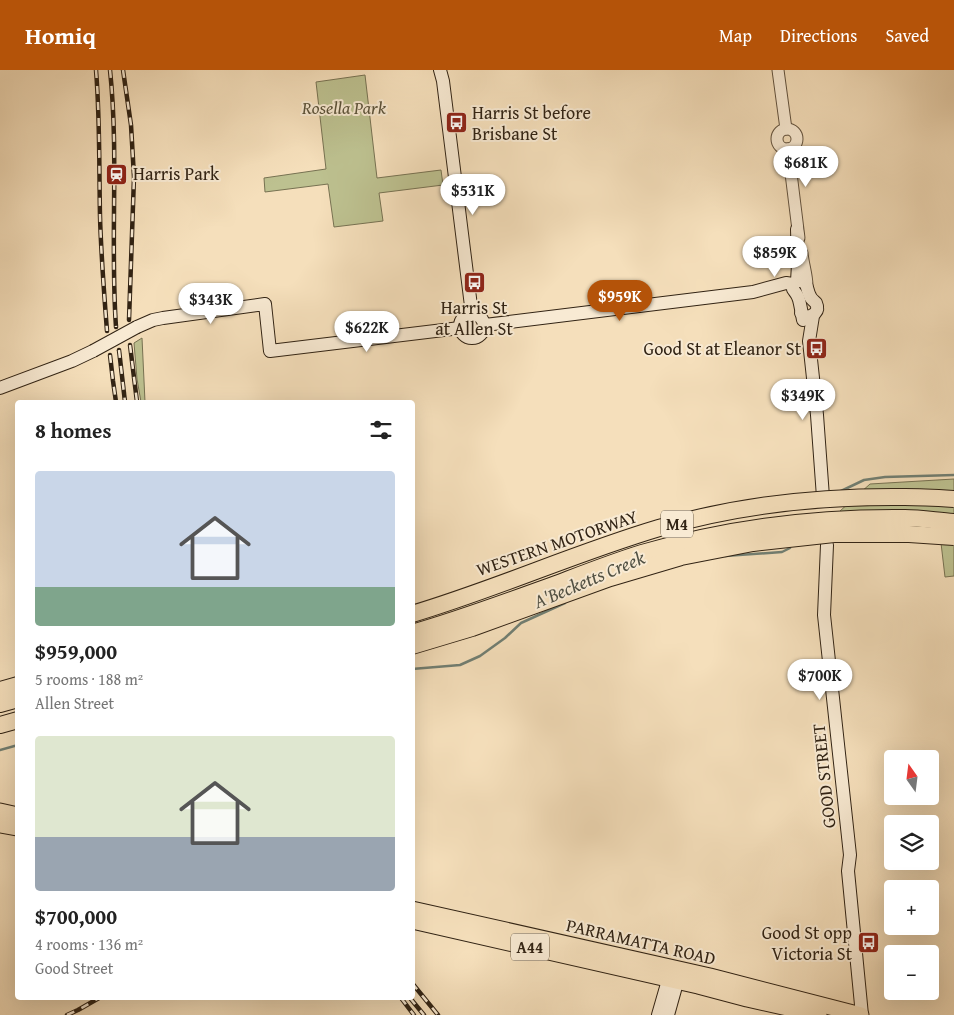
<!DOCTYPE html>
<meta charset="utf-8">
<style>
:root{--surface:#fff;--page:#f2f2f2;--text:#222;--muted:#767676;--accent:#b45309}
body{margin:0;font-family:"Gentium Book Plus",serif;background:var(--page);color:var(--text);height:100vh;display:flex;flex-direction:column;font-size:19px;white-space:nowrap}
*{box-sizing:border-box;margin:0}
p{font-size:16px;color:var(--muted)}
.icon{flex:none;width:28px;height:28px;fill:none;stroke:currentColor;stroke-width:2;stroke-linecap:round;stroke-linejoin:round}
.map{position:relative;flex:1;overflow:hidden}
.panel{position:absolute;left:15px;top:330px;width:400px;height:600px;display:flex;flex-direction:column;background:var(--surface);border-radius:5px;box-shadow:0 5px 20px #0002}
.panel>*{flex:none}
.needle{width:32px;rotate:346deg}
.controls{position:absolute;left:884px;top:680px;display:grid;gap:10px}
.controls a{display:grid;place-items:center;width:55px;height:55px;border-radius:5px;background:var(--surface);box-shadow:0 5px 20px #0002;font-size:25px}
.price{position:absolute;translate:-50% -42px;padding:0 11px;border-radius:18px;background:#fff;color:#222;font-size:16px;line-height:32px;filter:drop-shadow(0 1px 2px #0008)}
.price::after{content:'';position:absolute;left:50%;top:30px;width:15px;height:11px;margin-left:-8px;background:inherit;clip-path:polygon(0 0,100% 0,50% 100%)}
.price.selected{background:var(--accent);color:#fff}
ul{padding:0;list-style:none}
li{display:grid;align-content:center;gap:10px;height:265px;padding:0 20px}
li span{display:grid;place-items:center;height:155px;border-radius:5px;color:#555}
li>.icon{margin-inline-start:auto}
span .icon{width:90px;height:90px;fill:#fffc;stroke-width:1}
li b{font-size:21px}
h2{display:flex;justify-content:space-between;align-items:center;height:60px;padding:0 20px;font-size:21px}
header{display:flex;align-items:center;gap:30px;box-sizing:border-box;height:70px;padding:0 25px;background:var(--accent);color:#fff}
header strong{font-size:24px}
nav{display:flex;gap:28px;margin-inline-start:auto;font-size:18px}
.map>svg:first-child{display:block}
.green{fill:#bdc190;stroke:#777252}
.lines{fill:none;stroke-linecap:round;stroke-linejoin:round}
.stream{stroke:#717f73;stroke-width:2.5}
.tertiary-casing{stroke:#62523e;stroke-width:13}
.secondary-casing{stroke:#312314;stroke-width:14}
.trunk-casing{stroke:#312314;stroke-width:17}
.motorway-casing{stroke:#312314;stroke-width:18}
.tertiary{stroke:#f8ead3;stroke-width:11}
.secondary{stroke:#f8ead3;stroke-width:12}
.trunk{stroke:#f5dfbb;stroke-width:15}
.motorway{stroke:#f5dfbb;stroke-width:16}
.rail-casing{stroke:#312314;stroke-width:4.5}
.rail{stroke:#f8ead3;stroke-width:2.5;stroke-dasharray:8;stroke-linecap:butt}
.secondary-bridge-casing{stroke:#312314;stroke-width:14;stroke-linecap:butt}
.motorway-bridge-casing{stroke:#312314;stroke-width:18;stroke-linecap:butt}
.secondary-bridge{stroke:#f8ead3;stroke-width:12}
.motorway-bridge{stroke:#f5dfbb;stroke-width:16}
.labels{text-anchor:middle;stroke-width:4;stroke-linejoin:round;paint-order:stroke}
.shield{fill:#f8ead3;stroke:#6d5f4d;stroke-width:1}
.shield-label{font-size:16px;font-weight:bold;fill:#312314}
.park-label{font-size:18px;font-style:italic;fill:#5b5239;stroke:#f8ead3}
.poi-label{font-size:18px;fill:#312314;stroke:#f8ead3;text-anchor:start}
.street-label{font-size:18px;fill:#312314;stroke:#f8ead3}
.water-label{font-size:19px;font-style:italic;fill:#515144;stroke:#f8ead3}
</style>
<header>
<strong>Homiq</strong>
<nav><a>Map</a><a>Directions</a><a>Saved</a></nav>
</header>
<div class="map">
<svg width="954" height="945" viewBox="0 0 954 945">
<rect width="100%" height="100%" fill="#f5dfbb"/>
<filter id="stains"><feTurbulence type="fractalNoise" baseFrequency=".004" numOctaves="4"/><feColorMatrix values="0 0 0 0 .2 0 0 0 0 .09 0 0 0 0 .02 0 0 0 .5 -.17"/></filter>
<radialGradient id="worn" r=".72"><stop offset=".6" stop-color="#630" stop-opacity="0"/><stop offset="1" stop-color="#630" stop-opacity=".3"/></radialGradient>
<g class="green">
<polygon points="365,5 377,108 441,100 443,115 379,123 383,151 334,157 328,114 265,122 264,108 326,99 316,12"/>
<polygon points="142,268 145,332 141,332 137,309 134,273"/>
<polygon points="954,409 954,506 945,507 941,473 841,469 840,441 870,414"/>
</g>
<g class="lines">
<g class="stream">
<polyline points="841,421 864,410 885,407 954,405"/>
<polyline points="725,486 782,482 790,478"/>
<polyline points="412,599 460,595 480,586 505,568 521,553 565,533"/>
<polyline points="0,680 18,675"/>
</g>
<defs>
<g id="tertiary">
<polyline points="778,0 786,59"/>
<circle cx="787" cy="69" r="10"/>
<polyline points="788,79 799,168"/>
<path d="M802,183C803,194 807,205 807,216"/>
</g>
<g id="secondary">
<polyline points="440,0 443,11 472,244"/>
<polyline points="797,211 798,195 797,159"/>
<path d="M793,214L799,210C809,213 806,219 810,226C811,229 814,231 816,233C820,242 813,246 806,247L801,243"/>
<path d="M793,214V219C794,221 797,224 798,227C800,231 802,245 803,250"/>
<circle cx="472" cy="256" r="12"/>
<polyline points="813,246 809,271 817,345 823,427"/>
<polyline points="485,255 753,222 786,213 793,214"/>
<polyline points="137,257 153,250 163,248 265,234 270,281 460,258"/>
<polyline points="0,318 72,291 93,281"/>
<polyline points="827,475 824,545 850,785 848,801 862,945"/>
<polyline points="658,945 671,900"/>
<polyline points="668,945 680,902"/>
</g>
<g id="trunk">
<polyline points="0,741 18,745"/>
<polyline points="0,755 18,758"/>
<polyline points="412,839 710,906 861,945"/>
<polyline points="412,851 698,916 747,929 819,945"/>
</g>
<g id="motorway">
<polyline points="0,620 18,615"/>
<polyline points="0,634 18,629"/>
<polyline points="0,655 18,650"/>
</g>
</defs>
<use href="#tertiary" class="tertiary-casing"/>
<use href="#secondary" class="secondary-casing"/>
<use href="#trunk" class="trunk-casing"/>
<use href="#motorway" class="motorway-casing"/>
<use href="#tertiary" class="tertiary"/>
<use href="#secondary" class="secondary"/>
<use href="#trunk" class="trunk"/>
<use href="#motorway" class="motorway"/>
<defs>
<g id="rail">
<path d="M96,0C100,49 99,97 100,146C101,184 104,223 107,261"/>
<path d="M110,0C119,86 110,171 116,257"/>
<polyline points="123,0 131,55 134,107 129,250"/>
<polyline points="130,275 137,332"/>
<polyline points="119,280 125,332"/>
<polyline points="110,285 113,311 116,332"/>
<polyline points="412,913 438,945"/>
<polyline points="401,928 414,945"/>
<polyline points="410,928 424,945"/>
<polyline points="67,945 78,940 99,928"/>
</g>
</defs>
<use href="#rail" class="rail-casing"/>
<use href="#rail" class="rail"/>
<defs>
<polyline id="secondary-bridge" points="93,281 137,257"/>
<g id="motorway-bridge">
<path d="M412,544C496,519 575,483 659,458C738,435 822,426 905,427C921,427 938,428 954,429"/>
<path d="M412,563C461,549 509,531 556,514C585,503 613,492 642,483C727,458 816,447 905,448C921,448 938,451 954,452"/>
<polyline points="412,576 472,558 610,508 681,487 753,473 834,464 909,464 954,467"/>
</g>
</defs>
<use href="#secondary-bridge" class="secondary-bridge-casing"/>
<use href="#motorway-bridge" class="motorway-bridge-casing"/>
<use href="#secondary-bridge" class="secondary-bridge"/>
<use href="#motorway-bridge" class="motorway-bridge"/>
</g>
<defs>
<symbol id="bus-square" viewBox="-11 -11 22 22"><rect x="-9" y="-9" width="18" height="18" rx="4" fill="#8f2418" stroke="#f8ead3"/><path d="M-5-6H5V4H4V6H2V4H-2V6H-4V4H-5ZM-3.5-4V0h7V-4ZM-3.5 1.2v1.5H-2V1.2ZM2 1.2v1.5H3.5V1.2Z" fill="#fff"/></symbol>
<symbol id="station-square" viewBox="-11 -11 22 22"><rect x="-9" y="-9" width="18" height="18" rx="4" fill="#8f2418" stroke="#f8ead3"/><path d="M-3-6H3Q5-6 5-4V2Q5 4 3 4L4.5 6H3L1.5 4h-3L-3 6H-4.5L-3 4Q-5 4-5 2V-4Q-5-6-3-6ZM-3.5-4v3h7v-3ZM-3.5 1v1.5H-2V1ZM2 1v1.5H3.5V1Z" fill="#fff"/></symbol>
</defs>
<g fill-rule="evenodd">
<use href="#bus-square" x="444" y="40" width="25" height="25"/>
<use href="#station-square" x="104" y="92" width="25" height="25"/>
<use href="#bus-square" x="462" y="200" width="25" height="25"/>
<use href="#bus-square" x="804" y="266" width="25" height="25"/>
<use href="#bus-square" x="856" y="860" width="25" height="25"/>
</g>
<g class="labels">
<g class="shield">
<rect x="661" y="440.5" width="32" height="27" rx="4"/>
<rect x="511" y="863.5" width="38" height="27" rx="4"/>
</g>
<g class="shield-label">
<text x="677" y="460">M4</text>
<text x="530" y="883">A44</text>
</g>
<g class="park-label">
<text x="344" y="44">Rosella Park</text>
</g>
<g class="poi-label">
<text x="472" y="49">Harris St before<tspan x="472" dy="21">Brisbane St</tspan></text>
<text x="133" y="110">Harris Park</text>
<text x="474" y="244" text-anchor="middle">Harris St<tspan x="474" dy="21">at Allen St</tspan></text>
<text x="801" y="285" text-anchor="end">Good St at Eleanor St</text>
<text x="852" y="869" text-anchor="end">Good St opp<tspan x="852" dy="21">Victoria St</tspan></text>
</g>
<g class="street-label">
<text transform="translate(557 473) rotate(-19)" y="6">WESTERN MOTORWAY</text>
<text transform="translate(824 706) rotate(-96)" y="6">GOOD STREET</text>
<text transform="translate(641 872) rotate(13)" y="6">PARRAMATTA ROAD</text>
</g>
<g class="water-label">
<text transform="translate(589 509) rotate(-23)" y="7">A'Becketts Creek</text>
</g>
</g>
<rect width="100%" height="100%" filter="url(#stains)"/>
<rect width="100%" height="100%" fill="url(#worn)"/>
</svg>
<div class="controls">
<a><svg class="needle" viewBox="-14 -14 28 28"><path d="M0-13l5 13h-10z" fill="#e53935"/><path d="M0 13l5-13h-10z" fill="#767676"/></svg></a>
<a><svg class="icon" aria-label="layers" viewBox="0 0 24 24"><path d="M12 4l9 5-9 5-9-5zM3 14l9 5 9-5"/></svg></a>
<a>+</a>
<a>−</a>
</div>
<b class="price" style="left:806px;top:118px">$681K</b>
<b class="price" style="left:473px;top:146px">$531K</b>
<b class="price" style="left:775px;top:208px">$859K</b>
<b class="price selected" style="left:620px;top:252px">$959K</b>
<b class="price" style="left:211px;top:255px">$343K</b>
<b class="price" style="left:367px;top:283px">$622K</b>
<b class="price" style="left:803px;top:351px">$349K</b>
<b class="price" style="left:820px;top:631px">$700K</b>
<section class="panel">
<h2>8 homes<svg class="icon" aria-label="filters" viewBox="0 0 24 24"><path d="M4 7h16M4 17h16"/><circle cx="9" cy="7" r="2"/><circle cx="15" cy="17" r="2"/></svg></h2>
<ul>
<li><span style="background:linear-gradient(#c9d6e8 75%,#7fa58c 0)"><svg class="icon" aria-label="home" viewBox="0 0 24 24"><path d="M3 11l9-7 9 7M6 9v11h12V9"/></svg></span><div><b>$959,000</b><p>5 rooms · 188 m²</p><p>Allen Street</p></div></li>
<li><span style="background:linear-gradient(#dfe7d0 65%,#9aa5b1 0)"><svg class="icon" aria-label="home" viewBox="0 0 24 24"><path d="M3 11l9-7 9 7M6 9v11h12V9"/></svg></span><div><b>$700,000</b><p>4 rooms · 136 m²</p><p>Good Street</p></div></li>
</ul>
</section>
</div>
